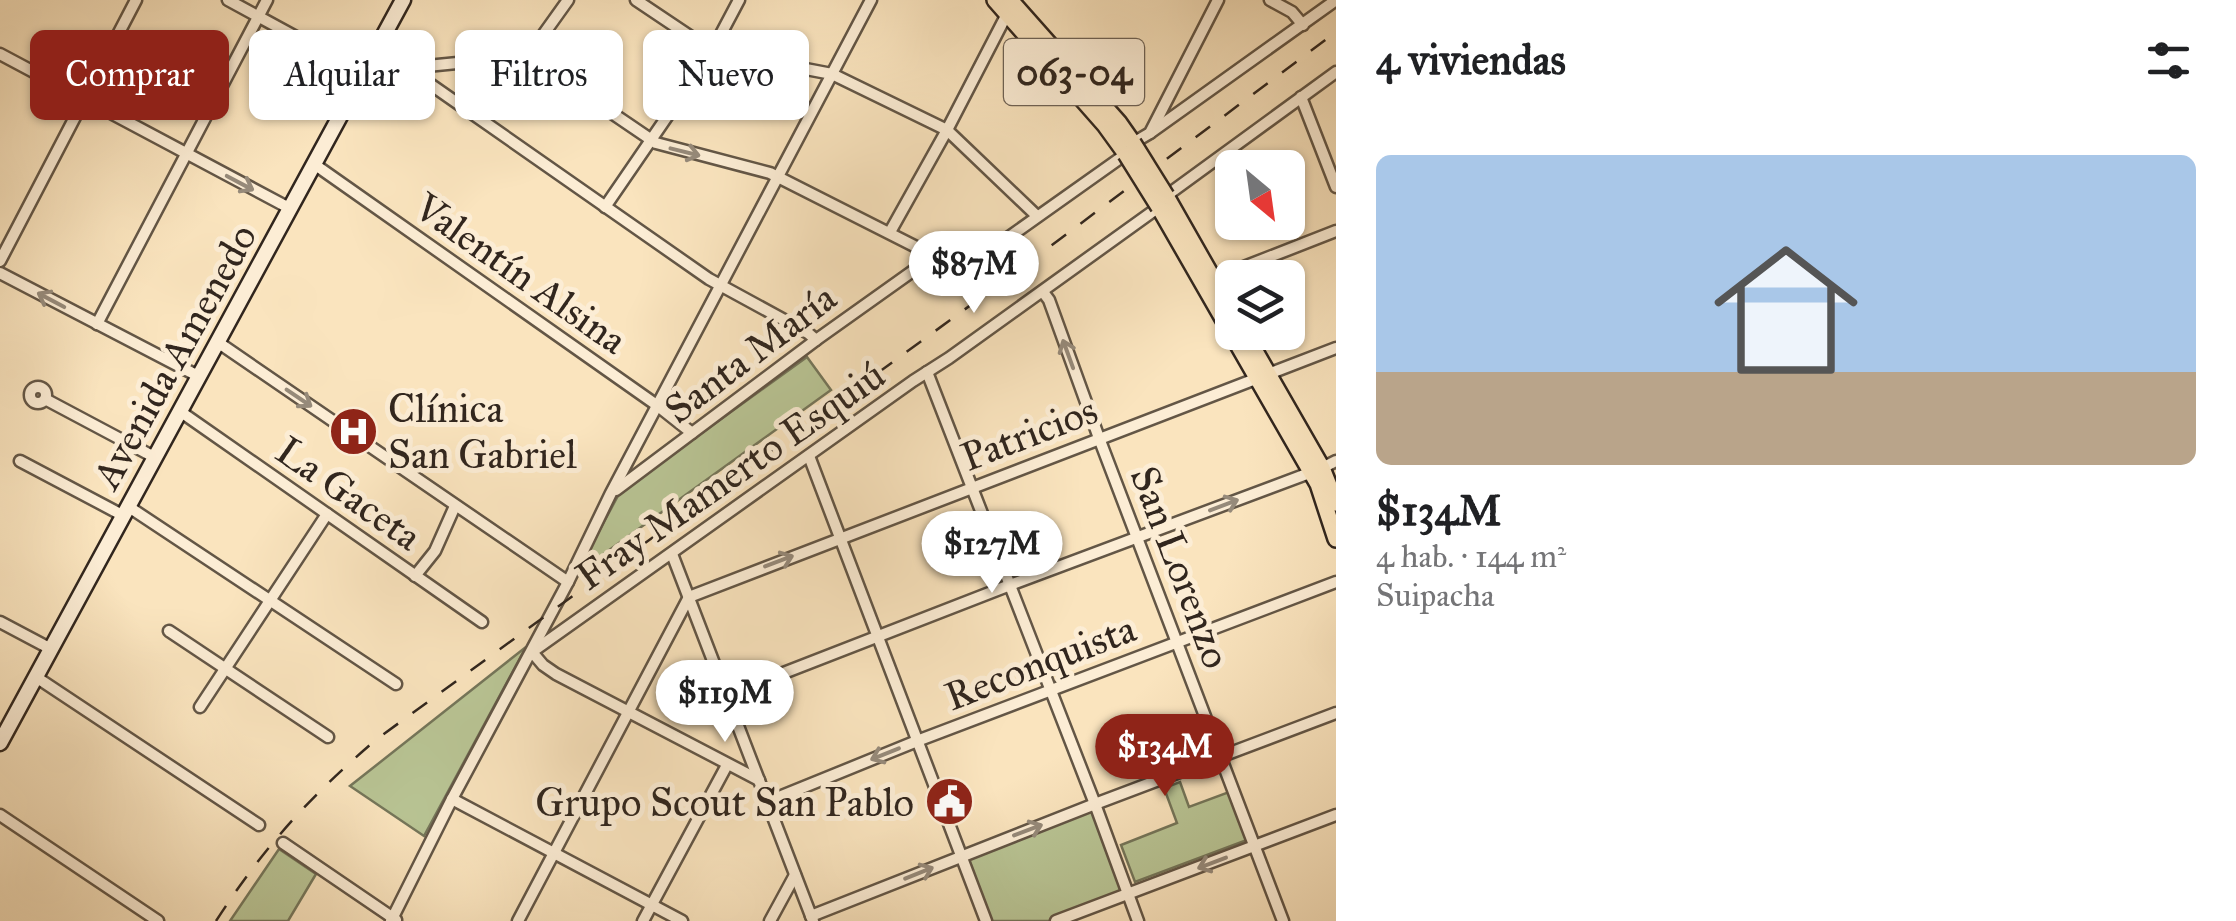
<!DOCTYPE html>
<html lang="es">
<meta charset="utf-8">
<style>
:root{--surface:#fff;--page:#f2f2f2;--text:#202124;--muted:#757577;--accent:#8f2418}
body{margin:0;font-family:"IM FELL Great Primer",serif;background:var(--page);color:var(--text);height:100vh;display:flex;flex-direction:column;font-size:38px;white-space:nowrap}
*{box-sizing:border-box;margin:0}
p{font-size:32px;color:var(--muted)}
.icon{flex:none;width:55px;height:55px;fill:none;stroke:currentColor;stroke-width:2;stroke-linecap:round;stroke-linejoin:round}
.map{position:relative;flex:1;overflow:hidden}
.side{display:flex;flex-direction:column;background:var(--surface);width:900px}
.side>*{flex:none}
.hud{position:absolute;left:30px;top:30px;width:950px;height:90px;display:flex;gap:20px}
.needle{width:65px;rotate:151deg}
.controls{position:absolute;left:1215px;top:150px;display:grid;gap:20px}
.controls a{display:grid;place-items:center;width:90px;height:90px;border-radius:15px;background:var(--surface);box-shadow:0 2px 8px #0004;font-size:50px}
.price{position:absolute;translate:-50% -85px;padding:0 22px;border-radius:35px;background:#fff;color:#222;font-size:32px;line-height:65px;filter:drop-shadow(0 2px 5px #0008)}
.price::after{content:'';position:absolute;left:50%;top:60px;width:30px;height:22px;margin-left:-15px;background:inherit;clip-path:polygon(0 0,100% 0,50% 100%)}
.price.on{background:var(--accent);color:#fff}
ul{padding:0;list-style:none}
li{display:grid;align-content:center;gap:20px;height:530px;padding:0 40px}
li span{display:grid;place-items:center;height:310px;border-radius:15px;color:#555}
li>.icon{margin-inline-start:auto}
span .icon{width:180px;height:180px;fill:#fffc;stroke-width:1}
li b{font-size:42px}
h2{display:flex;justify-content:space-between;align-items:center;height:120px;padding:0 40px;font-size:42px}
.tag{padding:0 35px;border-radius:15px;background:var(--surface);box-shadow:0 2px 8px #0004;font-size:35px;line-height:90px}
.tag.on{background:var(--accent);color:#fff}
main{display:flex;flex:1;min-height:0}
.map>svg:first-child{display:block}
.green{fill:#b9c595;stroke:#75765a;stroke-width:2.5}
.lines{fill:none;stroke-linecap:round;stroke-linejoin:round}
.street-casing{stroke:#635646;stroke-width:15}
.secondary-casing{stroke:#31261e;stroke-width:19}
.primary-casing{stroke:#31261e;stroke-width:20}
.street{stroke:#fcedd5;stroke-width:10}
.secondary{stroke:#fcedd5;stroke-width:14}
.primary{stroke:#fae4be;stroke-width:15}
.rail{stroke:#31261e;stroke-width:2.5;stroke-dasharray:18 18;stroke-linecap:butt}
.primary-bridge-casing{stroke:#31261e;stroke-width:20;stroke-linecap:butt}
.primary-bridge{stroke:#fae4be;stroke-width:15}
.oneway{stroke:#968a7a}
.labels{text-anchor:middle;stroke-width:10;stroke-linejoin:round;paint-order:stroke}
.shield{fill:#fcedd5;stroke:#6e6255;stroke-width:2.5}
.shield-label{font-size:38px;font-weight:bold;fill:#31261e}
.street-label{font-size:40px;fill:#31261e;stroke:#fcedd5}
.poi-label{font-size:40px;fill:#31261e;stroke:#fcedd5;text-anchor:start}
</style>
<main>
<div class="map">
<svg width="1336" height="921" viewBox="0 0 1336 921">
<rect width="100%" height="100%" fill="#fae4be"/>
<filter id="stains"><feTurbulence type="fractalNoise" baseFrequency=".002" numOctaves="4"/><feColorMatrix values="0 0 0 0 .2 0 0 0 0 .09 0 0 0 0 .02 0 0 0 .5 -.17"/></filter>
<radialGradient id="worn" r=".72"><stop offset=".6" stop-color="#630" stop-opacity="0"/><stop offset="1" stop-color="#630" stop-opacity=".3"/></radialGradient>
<g class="green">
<polygon points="807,357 831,390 576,574 620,492"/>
<polygon points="526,647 424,836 350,786"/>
<polygon points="1180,782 1189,807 1229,792 1247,840 1135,882 1121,845 1177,823 1164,788"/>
<polygon points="1095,804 1128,895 1056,921 986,921 962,856"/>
<polygon points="279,849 316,874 288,921 230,921"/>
</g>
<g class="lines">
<defs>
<g id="street">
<polyline points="228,0 364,74"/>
<polyline points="636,0 712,51 832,74 947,130 1037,216"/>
<polyline points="1270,0 1292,12 1303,25"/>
<polyline points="0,54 291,209"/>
<polyline points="528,56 568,0"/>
<polyline points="368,67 381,70 407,68 709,279 808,333 816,340"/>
<polyline points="407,68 528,56 656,143 770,173 934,256"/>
<polyline points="1301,97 1336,187"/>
<polyline points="1150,133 1336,0"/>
<polyline points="1133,143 1150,133 1218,0"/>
<polyline points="314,164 658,406 692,433"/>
<polyline points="1166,196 1336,72"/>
<polyline points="605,207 712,51 739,0"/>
<polyline points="890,232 947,130 1007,14"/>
<polyline points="0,261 136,0"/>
<polyline points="0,273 200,377"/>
<polyline points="1213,279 1336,231"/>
<polyline points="1043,292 1049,300 1099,438 1283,921"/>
<polyline points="97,324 267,0"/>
<polyline points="219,343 568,582"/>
<polyline points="927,372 1095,804 1138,921"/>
<circle cx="38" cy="395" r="8"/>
<polyline points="45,399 156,458"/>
<polyline points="181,412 482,622"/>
<polyline points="809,456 986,921"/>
<polyline points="20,461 124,516"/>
<polyline points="1322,468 1336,461"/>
<polyline points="616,490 816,340 934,256 954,265 971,264 1126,154"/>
<polyline points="129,507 396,684"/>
<polyline points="672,554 813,921"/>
<polyline points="415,576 435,551 455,506"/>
<polyline points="0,622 51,649"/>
<polyline points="169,631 328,737"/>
<polyline points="36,677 259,825"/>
<polyline points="727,695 1010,585 1312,472"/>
<polyline points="200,707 327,514"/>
<polyline points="759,780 556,674 543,665 532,652 913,381 949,358 1159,207"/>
<polyline points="452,799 682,921"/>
<polyline points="767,802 917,741 1336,582"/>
<polyline points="0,815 158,921"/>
<polyline points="283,843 396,920"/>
<polyline points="811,916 1095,804 1336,713"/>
<polyline points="391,921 452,799 568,582 611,493 871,0"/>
<polyline points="518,921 689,597 1336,348"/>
<polyline points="643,921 727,765"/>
<polyline points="770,921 795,875"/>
<polyline points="1056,921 1336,815"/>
</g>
<polyline id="secondary" points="0,743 403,0"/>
<g id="primary">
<polyline points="995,0 1105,125 1126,154"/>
<polyline points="1010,0 1119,123 1133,143"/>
<polyline points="1166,196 1232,312"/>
<polyline points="1159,207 1318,484 1336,539"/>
<polyline points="1244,332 1322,468 1336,503"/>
</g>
</defs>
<use href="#street" class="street-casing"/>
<use href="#secondary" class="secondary-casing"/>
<use href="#primary" class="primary-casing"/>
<use href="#street" class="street"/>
<use href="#secondary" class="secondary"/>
<use href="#primary" class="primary"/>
<path class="rail" d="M216,921C263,848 311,795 377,739L1020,269L1336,32"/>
<defs>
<g id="primary-bridge">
<polyline points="1133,143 1166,196"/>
<polyline points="1126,154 1159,207"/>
</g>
</defs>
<use href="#primary-bridge" class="primary-bridge-casing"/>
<use href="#primary-bridge" class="primary-bridge"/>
</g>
<defs><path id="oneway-shaft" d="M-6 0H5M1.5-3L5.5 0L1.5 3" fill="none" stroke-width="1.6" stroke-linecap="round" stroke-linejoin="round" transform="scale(2.5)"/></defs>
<g class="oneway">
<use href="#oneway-shaft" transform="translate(685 152) rotate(14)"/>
<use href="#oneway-shaft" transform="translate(240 183) rotate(28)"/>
<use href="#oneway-shaft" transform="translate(51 300) rotate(-152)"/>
<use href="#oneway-shaft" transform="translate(1068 354) rotate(-110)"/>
<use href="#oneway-shaft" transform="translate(299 398) rotate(34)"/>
<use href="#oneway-shaft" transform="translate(1224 505) rotate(-21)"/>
<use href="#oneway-shaft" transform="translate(779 561) rotate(-21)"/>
<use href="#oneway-shaft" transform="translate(885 754) rotate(158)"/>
<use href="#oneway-shaft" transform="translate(1028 830) rotate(-21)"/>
<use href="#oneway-shaft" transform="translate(1212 863) rotate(159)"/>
<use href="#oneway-shaft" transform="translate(919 873) rotate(-22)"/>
</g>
<defs>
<symbol id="hospital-disc" viewBox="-11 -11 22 22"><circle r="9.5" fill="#8f2418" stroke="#fcedd5"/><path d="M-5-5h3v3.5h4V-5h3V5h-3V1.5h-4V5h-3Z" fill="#fff"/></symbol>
<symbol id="civic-disc" viewBox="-11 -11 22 22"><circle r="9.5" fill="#8f2418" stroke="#fcedd5"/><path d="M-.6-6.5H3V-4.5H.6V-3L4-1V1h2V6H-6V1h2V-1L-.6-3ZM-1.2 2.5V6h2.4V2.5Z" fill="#fff"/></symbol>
</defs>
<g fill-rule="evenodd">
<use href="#hospital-disc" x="326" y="404" width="55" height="55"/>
<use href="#civic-disc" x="922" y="774" width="55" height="55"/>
</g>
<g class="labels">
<rect class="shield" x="1004" y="39" width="140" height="66" rx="8"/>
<g class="shield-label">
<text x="1074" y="85">063-04</text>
</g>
<g class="street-label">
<text transform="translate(521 273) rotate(35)" y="14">Valentín Alsina</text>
<text transform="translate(750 353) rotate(-37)" y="14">Santa María</text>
<text transform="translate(174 356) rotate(-61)" y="14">Avenida Amenedo</text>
<text transform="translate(1029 433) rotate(-21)" y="14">Patricios</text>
<text transform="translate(730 475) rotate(-35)" y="14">Fray Mamerto Esquiú</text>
<text transform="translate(349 493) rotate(35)" y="14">La Gaceta</text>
<text transform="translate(1181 567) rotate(69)" y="14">San Lorenzo</text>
<text transform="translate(1040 662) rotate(-21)" y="14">Reconquista</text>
</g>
<g class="poi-label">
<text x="388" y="422">Clínica<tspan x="388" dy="46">San Gabriel</tspan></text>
<text x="914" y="816" text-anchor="end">Grupo Scout San Pablo</text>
</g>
</g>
<rect width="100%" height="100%" filter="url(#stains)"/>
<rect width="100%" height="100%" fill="url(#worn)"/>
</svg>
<div class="controls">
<a><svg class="needle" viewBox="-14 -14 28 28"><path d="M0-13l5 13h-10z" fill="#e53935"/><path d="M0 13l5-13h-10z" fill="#757577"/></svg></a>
<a><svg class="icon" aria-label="layers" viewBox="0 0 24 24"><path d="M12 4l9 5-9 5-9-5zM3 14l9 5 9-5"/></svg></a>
</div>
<b class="price" style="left:974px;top:316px">$87M</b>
<b class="price" style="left:992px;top:596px">$127M</b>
<b class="price" style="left:725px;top:745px">$119M</b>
<b class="price on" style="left:1165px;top:799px">$134M</b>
<div class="hud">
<a class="tag on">Comprar</a>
<a class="tag">Alquilar</a>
<a class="tag">Filtros</a>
<a class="tag">Nuevo</a>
</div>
</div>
<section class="side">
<h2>4 viviendas<svg class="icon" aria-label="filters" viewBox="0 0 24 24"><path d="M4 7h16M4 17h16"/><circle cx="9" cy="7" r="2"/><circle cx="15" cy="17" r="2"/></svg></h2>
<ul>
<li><span style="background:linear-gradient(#a9c7e8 70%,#b9a48a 0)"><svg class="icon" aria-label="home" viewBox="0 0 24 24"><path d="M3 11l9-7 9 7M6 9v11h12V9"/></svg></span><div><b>$134M</b><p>4 hab. · 144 m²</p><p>Suipacha</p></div></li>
</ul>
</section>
</main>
